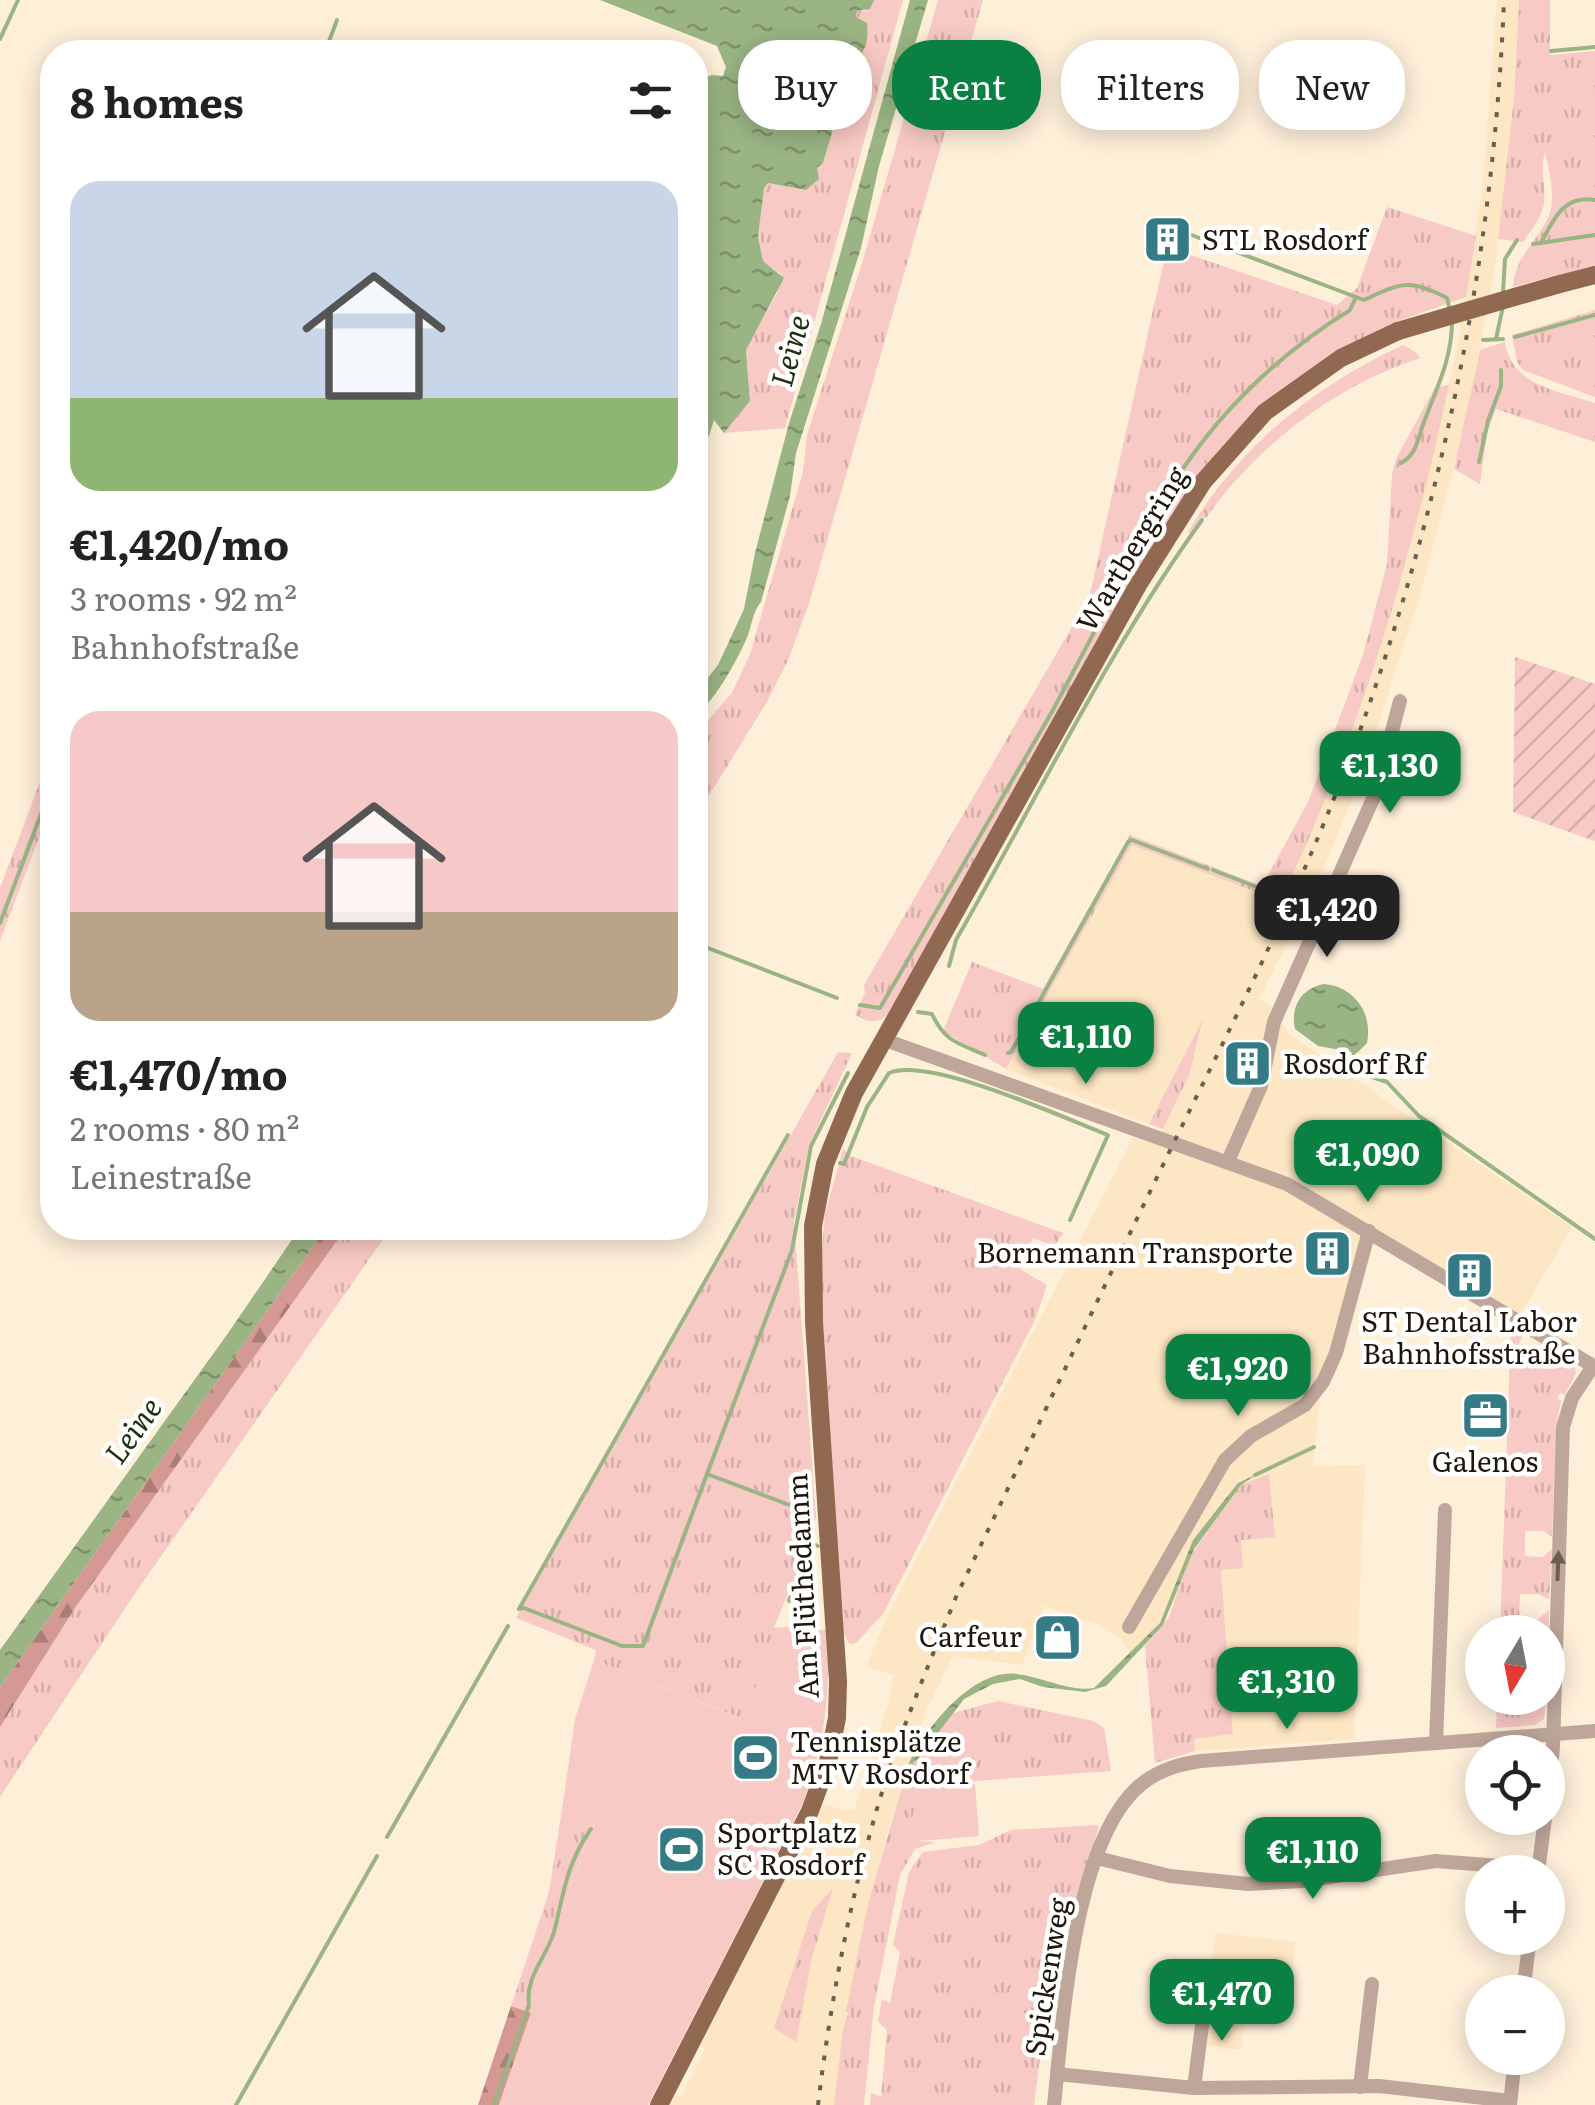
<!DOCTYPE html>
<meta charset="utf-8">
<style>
:root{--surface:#fff;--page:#f2f2f2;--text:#222;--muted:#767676;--accent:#0b8043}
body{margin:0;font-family:Literata,serif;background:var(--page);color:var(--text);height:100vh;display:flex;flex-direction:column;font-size:38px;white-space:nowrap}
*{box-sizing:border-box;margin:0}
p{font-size:32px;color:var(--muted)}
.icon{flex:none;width:55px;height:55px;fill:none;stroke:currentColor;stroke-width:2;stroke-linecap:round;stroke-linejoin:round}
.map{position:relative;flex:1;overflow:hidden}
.sheet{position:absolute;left:40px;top:40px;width:668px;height:1200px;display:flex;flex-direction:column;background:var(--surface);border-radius:40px;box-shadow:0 5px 25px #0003}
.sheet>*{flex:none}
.banner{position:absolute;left:738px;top:40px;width:708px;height:90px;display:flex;gap:20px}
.needle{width:65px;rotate:190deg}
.controls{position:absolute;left:1465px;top:1615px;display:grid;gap:20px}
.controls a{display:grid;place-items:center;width:100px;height:100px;border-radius:50%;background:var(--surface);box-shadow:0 5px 25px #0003;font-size:50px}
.price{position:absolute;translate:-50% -85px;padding:0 22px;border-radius:20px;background:var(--accent);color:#fff;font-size:32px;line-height:65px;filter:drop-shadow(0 2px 5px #0008)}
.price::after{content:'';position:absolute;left:50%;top:60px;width:30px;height:22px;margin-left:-15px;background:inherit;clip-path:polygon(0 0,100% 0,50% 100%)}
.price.selected{background:#222;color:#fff}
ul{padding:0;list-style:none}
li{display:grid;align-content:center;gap:20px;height:530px;padding:0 30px}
li span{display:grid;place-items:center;height:310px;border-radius:30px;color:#555}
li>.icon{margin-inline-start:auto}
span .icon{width:180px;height:180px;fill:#fffc;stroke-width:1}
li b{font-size:42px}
h2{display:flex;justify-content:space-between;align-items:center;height:120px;padding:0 30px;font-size:42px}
.chip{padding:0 35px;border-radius:40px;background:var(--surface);box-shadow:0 5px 25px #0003;font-size:35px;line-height:90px}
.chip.selected{background:var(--accent);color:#fff}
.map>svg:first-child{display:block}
.built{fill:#fce6c3}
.grass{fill:url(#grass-tufts)}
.forest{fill:url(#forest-firs)}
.park{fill:#f8cac5}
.garden{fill:url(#garden-furrows)}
.water{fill:url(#water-ripples)}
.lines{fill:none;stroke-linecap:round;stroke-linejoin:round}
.stream{stroke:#9ab483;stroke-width:4}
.minor{stroke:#bea79a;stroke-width:14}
.major{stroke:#916951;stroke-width:18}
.rail{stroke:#685f51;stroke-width:4;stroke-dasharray:5 10;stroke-linecap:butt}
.major-bridge{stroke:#916951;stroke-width:18}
.oneway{fill:#6d5e53}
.labels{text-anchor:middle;stroke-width:9;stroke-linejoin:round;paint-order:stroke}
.poi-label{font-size:28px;fill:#1c160c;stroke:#fff;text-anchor:start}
.street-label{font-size:28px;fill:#1c160c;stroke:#fff}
.water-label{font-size:30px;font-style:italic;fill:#1f300c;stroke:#fff}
</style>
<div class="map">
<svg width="1595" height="2105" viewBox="0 0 1595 2105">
<defs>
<pattern id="grass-tufts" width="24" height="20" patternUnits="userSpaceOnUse" patternTransform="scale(2.5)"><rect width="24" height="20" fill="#f8cac5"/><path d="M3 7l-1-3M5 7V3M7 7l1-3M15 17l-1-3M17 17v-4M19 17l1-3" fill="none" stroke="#d4ada8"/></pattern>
<pattern id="forest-firs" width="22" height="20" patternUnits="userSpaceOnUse" patternTransform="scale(2.5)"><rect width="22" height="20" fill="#d59993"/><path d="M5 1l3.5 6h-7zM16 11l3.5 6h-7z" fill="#ac7c76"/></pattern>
<pattern id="garden-furrows" width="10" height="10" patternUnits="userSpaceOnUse" patternTransform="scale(2.5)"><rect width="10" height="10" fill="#f8cac5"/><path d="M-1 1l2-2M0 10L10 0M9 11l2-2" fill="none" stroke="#d4ada8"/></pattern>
<pattern id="water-ripples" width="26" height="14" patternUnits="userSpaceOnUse" patternTransform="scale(2.5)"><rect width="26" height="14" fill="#9ab483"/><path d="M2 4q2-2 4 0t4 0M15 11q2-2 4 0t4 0" fill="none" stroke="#7d916a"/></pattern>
</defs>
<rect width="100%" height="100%" fill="#feefd9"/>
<g class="built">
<polygon points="1497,0 1519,0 1514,99 1495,267 1462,437 1417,606 1358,785 1317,884 1259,999 1274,1008 1289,1034 1572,1227 1520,1315 1370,1225 1338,1359 1320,1399 1313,1466 1365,1465 1354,1739 1195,1751 1194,1739 1233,1734 1221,1569 1241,1540 1275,1536 1269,1475 1171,1606 1145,1646 1133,1656 1121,1639 1098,1625 1044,1606 1022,1665 953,1656 925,1713 886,1835 846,2010 849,2012 848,2020 843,2029 834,2105 669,2105 672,2097 682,2095 705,2048 701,2045 824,1805 854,1811 890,1699 893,1675 866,1667 888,1614 1133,1138 1156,1144 1190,1073 1203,1023 1149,1124 1006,1069 1132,845 1280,901 1338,767 1407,562 1458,344 1483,181"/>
<polygon points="1215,1933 1296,1942 1284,2022 1247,2016 1241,2050 1205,2045 1209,2010 1223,1983 1209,1981"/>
</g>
<g class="grass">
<path d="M874,0H903L785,428L724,433L750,401L746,349L778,292L776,289L782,275L763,261L758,237L764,188L768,183L806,190L811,185L817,168L823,163L836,119L829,113L827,103L847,84L845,74C858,56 869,49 867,23L856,17L857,11H866Z"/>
<polygon points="938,0 983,0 810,600 789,658 767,702 695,818 695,735 732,693 750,654 803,472 807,435 863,260"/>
<path d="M1519,0H1550V55L1595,51V269L1557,278L1556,275L1513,287C1515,257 1537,242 1549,216C1556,198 1549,170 1545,152C1540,168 1546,187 1544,204C1541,219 1531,230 1523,242L1498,239L1514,99Z"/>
<path d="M1387,207L1476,236L1466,297L1398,321L1367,339L1230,441L889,1014C876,1024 870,1023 855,1015L865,993L864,985L1073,625L1091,590L1167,247L1337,305L1357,288Z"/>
<polygon points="1595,310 1595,397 1523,370 1517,362 1512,335"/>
<path d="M1505,342C1511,386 1559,391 1595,403V442L1496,409L1487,433L1480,484L1454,469L1480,350Z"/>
<path d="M1403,345L1417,353L1420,358C1333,387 1259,444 1206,518H1202L1190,533L1188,532C1240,445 1312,388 1403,345Z"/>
<path d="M1449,385C1411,563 1359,737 1280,901L1132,845L1006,1069L943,1031L972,962L1043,989L1130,835L1262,886L1308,802L1363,655L1387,564L1392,474L1397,457L1435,387Z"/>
<polygon points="52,750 52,803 0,941 0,888"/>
<polygon points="1203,1019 1190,1073 1163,1129 1149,1124"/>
<polygon points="838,1052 852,1053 809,1145 794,1222 816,1517 809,1541 774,1628 786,1627 741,1718 594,1660 596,1650 516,1618"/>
<polygon points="843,1149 851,1156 1063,1233 1054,1246 1033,1238 1020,1269 1047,1285 1035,1320 883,1614 856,1643 850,1644 843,1633 822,1310 822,1252 825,1214"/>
<polygon points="346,1228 391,1228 136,1592 0,1797 0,1727 75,1608"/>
<polygon points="1511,1327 1524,1334 1513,1354 1533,1366 1545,1347 1574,1365 1576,1373 1565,1395 1560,1393 1557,1398 1561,1401 1556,1426 1552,1537 1544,1531 1525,1531 1525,1556 1543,1557 1552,1549 1549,1599 1538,1594 1520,1594 1519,1619 1537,1620 1549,1610 1548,1651 1548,1632 1500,1632"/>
<polygon points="1269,1474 1275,1537 1241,1540 1243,1568 1221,1570 1233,1734 1194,1739 1195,1751 1155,1763 1145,1646 1169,1617 1190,1557 1200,1542 1241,1485"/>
<polygon points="1497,1698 1546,1698 1544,1719 1535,1725 1496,1728"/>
<polygon points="998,1701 1093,1721 1104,1728 1111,1771 975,1781 907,1841 936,1842 915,1849 900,1875 874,2007 864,2105 834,2105 843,2028 849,2012 846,2011 868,1904 908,1766 918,1759 950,1714"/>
<polygon points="564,1796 587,1808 594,1823 534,1984 570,2027 499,2105 531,2014 511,2006 549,1892"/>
<polygon points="1097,1825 1099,1827 1072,1911 1057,1925 1034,2105 870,2105 871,2093 881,2097 887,2030 878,2022 882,1999 890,2003 900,1952 893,1945 909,1872 923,1852 979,1845 1011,1830"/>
<polygon points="833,1888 812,1958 796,2042 774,2028 812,1911"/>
</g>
<g class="forest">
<polygon points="326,1228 346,1228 75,1608 0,1727 0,1687"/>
<polygon points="511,2006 531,2013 499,2105 478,2105"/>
</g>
<g class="park">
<path d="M786,1627L828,1630C830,1692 825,1747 802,1805L648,2105H499L531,2013L534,1984L594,1824L587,1808L564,1796L575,1719L594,1660L740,1718Z"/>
<polygon points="975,1784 979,1836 907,1842 919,1787"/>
</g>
<polygon class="garden" points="1515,657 1595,684 1595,841 1513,812"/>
<g class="water">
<path d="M600,0H874L870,9L857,11L856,17L867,23C870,52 859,55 845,74C848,90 842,99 827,103L829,113L836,119L823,163L817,168L819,179L806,190L768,183L764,188L758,237L763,261L784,278L746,350L750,401L724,433L714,420L709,436L698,443L695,442V81L712,75L723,76L726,67L717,46Z"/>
<path d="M910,0H928L879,166L861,248L796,453L790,496L761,602C752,612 752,627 746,640C734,666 716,698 695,717V694L718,665L744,609L755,553L789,423L821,324Z"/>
<path d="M1323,984C1354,986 1373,1013 1367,1043L1357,1053L1318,1046L1295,1029C1290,1007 1301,989 1323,984Z"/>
<polygon points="300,1228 326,1228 0,1687 0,1650 226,1336"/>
<path d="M1257,1474L1241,1485L1194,1549L1163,1625L1106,1686L1085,1692L1043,1687L1020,1679L993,1684L964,1699L918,1759L908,1766C923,1731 972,1668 1017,1674C1042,1677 1069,1692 1094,1688L1160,1623L1193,1540L1238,1483Z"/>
</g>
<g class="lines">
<g class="stream">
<polyline points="0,39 18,0"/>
<polyline points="1551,51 1595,47"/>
<polyline points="325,52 337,20"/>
<path d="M1173,228L1364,300C1401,283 1409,278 1447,298L1450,311"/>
<path d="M1541,243C1553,220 1564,194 1595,200"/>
<polyline points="1533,244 1595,235"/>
<polyline points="1503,292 1505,259 1517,240"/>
<polyline points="1515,337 1595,315"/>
<polyline points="1496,339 1503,306"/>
<polyline points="1483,340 1503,339"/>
<polyline points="1479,462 1488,421 1501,386 1501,370"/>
<path d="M1401,463C1417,455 1418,437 1424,422C1437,387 1452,359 1452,321"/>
<polyline points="1213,870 1254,886"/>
<polyline points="0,923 52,785"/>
<polyline points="695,943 837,998"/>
<path d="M949,966L956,940C1036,801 1108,650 1202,520"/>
<path d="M860,1005L880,1008L1053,710L1171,487C1217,413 1276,356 1350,310L1356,297"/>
<path d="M918,1012L932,1014C945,1042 958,1043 985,1055"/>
<polyline points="1353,1049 1355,1063 1363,1074 1387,1082 1419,1116 1595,1239"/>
<polyline points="1008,1053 1011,1052 1128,842 1132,840 1208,869"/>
<polyline points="788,1135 519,1609 524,1608 622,1646 643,1646 707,1474 808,1512"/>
<path d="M840,1163L844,1164L867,1107L889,1073C929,1056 1064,1118 1108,1135L1070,1220"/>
<polyline points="707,1474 792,1250 811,1146 848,1073"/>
<polyline points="1255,1475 1314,1447"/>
<polyline points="789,1601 802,1562 813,1544 818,1546"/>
<polyline points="387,1837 508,1626"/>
<polyline points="236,2105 377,1856"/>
<path d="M494,2105L529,2005C525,1977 546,1958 554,1932C564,1893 566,1864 591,1829"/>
</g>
<g class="minor">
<polyline points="885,1040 1287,1184 1595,1367"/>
<polyline points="1228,1161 1261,1086 1274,1022 1376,792 1400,701"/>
<polyline points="1129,1627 1225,1460 1251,1436 1305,1405 1323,1382 1336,1353 1369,1231"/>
<polyline points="1436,1743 1445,1510"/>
<polyline points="1548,1799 1553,1747 1563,1427 1572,1398 1593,1366"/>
<polyline points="1097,1858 1170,1876 1248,1884 1302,1881 1436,1861 1539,1869"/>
<polyline points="1538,1872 1545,1818"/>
<polyline points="1523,1992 1530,1938"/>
<polyline points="1057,2074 1194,2088 1379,2086 1510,2101"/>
<polyline points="1360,2087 1372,1984"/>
<polyline points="1194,2088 1206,1994"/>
<path d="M1054,2105C1063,2021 1073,1846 1138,1787C1156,1771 1178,1764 1201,1761L1595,1731"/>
<polyline points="1510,2105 1515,2058"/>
</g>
<g class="major">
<polyline points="1556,285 1595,275"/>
<polyline points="659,2105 810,1811 828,1762 837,1718 838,1681 814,1322 813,1226 825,1164 854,1093 1138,585 1203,482 1265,412 1341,358 1398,331"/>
</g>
<path class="rail" d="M818,2105C832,1989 855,1872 892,1761C911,1706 934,1652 956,1597C1030,1443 1103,1288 1178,1134C1243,1003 1308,873 1358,736C1444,500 1494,251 1504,0"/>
<polyline class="major-bridge" points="1398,331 1556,285"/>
</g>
<defs><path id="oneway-solid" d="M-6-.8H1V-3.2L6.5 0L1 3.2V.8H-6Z" transform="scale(2.5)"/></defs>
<use class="oneway" href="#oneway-solid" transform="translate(1558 1566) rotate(-88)"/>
<defs>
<symbol id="building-square" viewBox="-11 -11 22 22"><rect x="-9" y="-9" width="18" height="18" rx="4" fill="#347b86" stroke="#fff"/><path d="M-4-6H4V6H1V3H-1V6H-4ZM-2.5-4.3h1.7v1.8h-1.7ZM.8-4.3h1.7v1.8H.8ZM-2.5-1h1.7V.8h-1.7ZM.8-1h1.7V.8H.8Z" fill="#fff"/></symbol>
<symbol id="office-square" viewBox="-11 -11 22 22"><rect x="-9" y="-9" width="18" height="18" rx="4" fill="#347b86" stroke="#fff"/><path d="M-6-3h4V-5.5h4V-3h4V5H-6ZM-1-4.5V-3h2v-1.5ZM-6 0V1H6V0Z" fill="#fff"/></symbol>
<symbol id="shop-square" viewBox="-11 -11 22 22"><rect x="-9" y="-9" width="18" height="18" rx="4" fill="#347b86" stroke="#fff"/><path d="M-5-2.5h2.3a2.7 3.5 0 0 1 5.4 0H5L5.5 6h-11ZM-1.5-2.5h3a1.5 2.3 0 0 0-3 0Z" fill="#fff"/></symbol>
<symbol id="stadium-square" viewBox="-11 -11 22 22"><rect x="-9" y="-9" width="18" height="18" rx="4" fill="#347b86" stroke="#fff"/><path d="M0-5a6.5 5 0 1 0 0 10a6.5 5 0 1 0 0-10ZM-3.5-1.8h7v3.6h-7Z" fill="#fff"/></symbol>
</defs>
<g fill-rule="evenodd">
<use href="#building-square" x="1140" y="212" width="55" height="55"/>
<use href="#building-square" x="1220" y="1036" width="55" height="55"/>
<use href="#building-square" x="1300" y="1226" width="55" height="55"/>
<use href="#building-square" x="1442" y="1248" width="55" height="55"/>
<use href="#office-square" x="1458" y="1388" width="55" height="55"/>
<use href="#shop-square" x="1030" y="1610" width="55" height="55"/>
<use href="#stadium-square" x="728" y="1730" width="55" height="55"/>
<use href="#stadium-square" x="654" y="1822" width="55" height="55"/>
</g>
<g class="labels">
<g class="poi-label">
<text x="1202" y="250">STL Rosdorf</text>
<text x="1283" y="1074">Rosdorf Rf</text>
<text x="1293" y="1263" text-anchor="end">Bornemann Transporte</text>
<text x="1469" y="1332" text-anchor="middle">ST Dental Labor<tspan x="1469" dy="32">Bahnhofsstraße</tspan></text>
<text x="1485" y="1472" text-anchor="middle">Galenos</text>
<text x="1022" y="1647" text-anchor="end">Carfeur</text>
<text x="790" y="1752">Tennisplätze<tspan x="790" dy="32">MTV Rosdorf</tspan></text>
<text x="717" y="1843">Sportplatz<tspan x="717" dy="32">SC Rosdorf</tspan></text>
</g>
<g class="street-label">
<text transform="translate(1132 549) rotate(-59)" y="10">Wartbergring</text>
<text transform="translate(803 1586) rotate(-93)" y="10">Am Flüthedamm</text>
<text transform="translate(1047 1977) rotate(-81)" y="10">Spickenweg</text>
</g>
<g class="water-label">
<text transform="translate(791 351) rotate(-75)" y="10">Leine</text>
<text transform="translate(134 1431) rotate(-54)" y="10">Leine</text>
</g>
</g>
</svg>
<div class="controls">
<a><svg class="needle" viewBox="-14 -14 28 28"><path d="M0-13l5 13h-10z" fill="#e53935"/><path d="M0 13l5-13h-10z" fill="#767676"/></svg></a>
<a><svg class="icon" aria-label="locate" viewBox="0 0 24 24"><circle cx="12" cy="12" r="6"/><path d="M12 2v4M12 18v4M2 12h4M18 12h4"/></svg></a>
<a>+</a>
<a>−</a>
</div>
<b class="price" style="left:1390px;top:816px">€1,130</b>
<b class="price selected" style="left:1327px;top:960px">€1,420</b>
<b class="price" style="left:1086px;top:1087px">€1,110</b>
<b class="price" style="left:1368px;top:1205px">€1,090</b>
<b class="price" style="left:1238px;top:1419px">€1,920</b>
<b class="price" style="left:1287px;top:1732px">€1,310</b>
<b class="price" style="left:1313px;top:1902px">€1,110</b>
<b class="price" style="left:1222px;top:2044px">€1,470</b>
<div class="banner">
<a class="chip">Buy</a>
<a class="chip selected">Rent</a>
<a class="chip">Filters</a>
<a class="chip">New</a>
</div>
<section class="sheet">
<h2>8 homes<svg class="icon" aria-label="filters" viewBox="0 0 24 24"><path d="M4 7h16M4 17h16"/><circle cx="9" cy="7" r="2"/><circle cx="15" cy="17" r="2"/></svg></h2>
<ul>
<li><span style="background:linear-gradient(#c9d6e8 70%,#8fb573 0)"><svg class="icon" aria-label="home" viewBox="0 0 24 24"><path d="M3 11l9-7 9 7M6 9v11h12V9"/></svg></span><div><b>€1,420/mo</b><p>3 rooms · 92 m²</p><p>Bahnhofstraße</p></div></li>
<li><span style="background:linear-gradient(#f6c9c9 65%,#b9a48a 0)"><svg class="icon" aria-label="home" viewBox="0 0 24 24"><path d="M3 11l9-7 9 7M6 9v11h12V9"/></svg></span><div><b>€1,470/mo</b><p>2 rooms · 80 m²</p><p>Leinestraße</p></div></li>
</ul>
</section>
</div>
